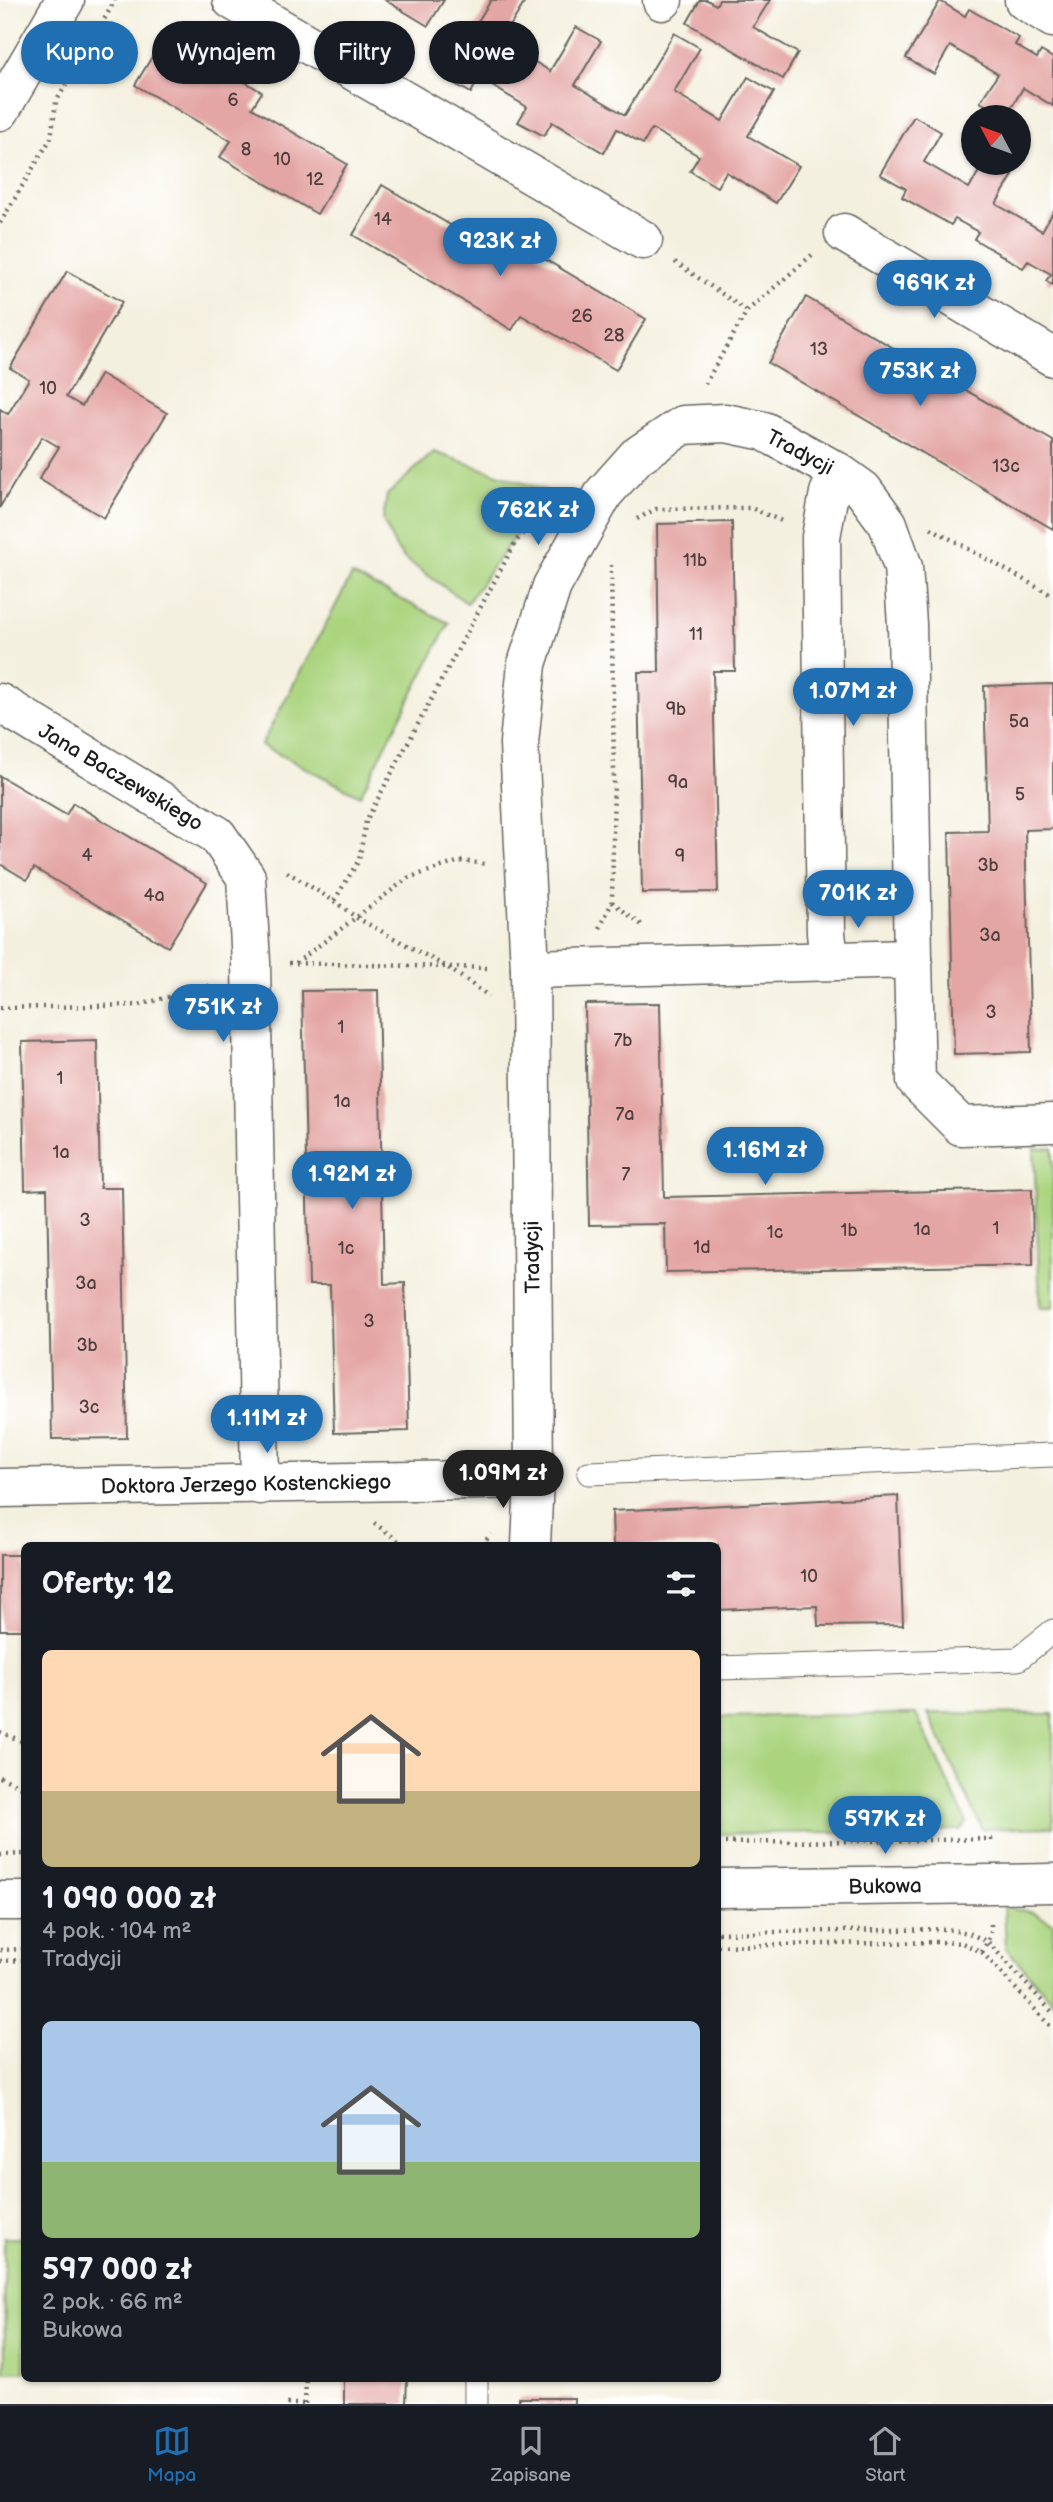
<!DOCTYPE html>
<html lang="pl">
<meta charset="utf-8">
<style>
:root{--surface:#171b24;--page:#242831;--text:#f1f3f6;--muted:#9ea1a6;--line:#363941;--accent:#1f6fb2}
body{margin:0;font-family:"Balsamiq Sans",sans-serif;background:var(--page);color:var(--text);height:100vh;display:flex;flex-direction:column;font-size:26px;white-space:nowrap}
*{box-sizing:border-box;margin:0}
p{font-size:23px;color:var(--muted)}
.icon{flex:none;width:38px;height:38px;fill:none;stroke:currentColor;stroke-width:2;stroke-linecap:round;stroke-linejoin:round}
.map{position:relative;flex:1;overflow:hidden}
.panel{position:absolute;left:21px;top:1542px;width:700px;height:840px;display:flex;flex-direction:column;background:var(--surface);border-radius:10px;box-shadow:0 2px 5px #0004}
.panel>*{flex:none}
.hud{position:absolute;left:21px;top:21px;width:700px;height:63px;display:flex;gap:14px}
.needle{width:46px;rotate:311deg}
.buttons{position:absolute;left:961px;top:105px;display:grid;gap:14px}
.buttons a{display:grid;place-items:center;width:70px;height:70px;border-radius:50%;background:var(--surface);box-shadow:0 2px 5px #0004;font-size:35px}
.price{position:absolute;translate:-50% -60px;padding:0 16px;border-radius:24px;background:var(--accent);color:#fff;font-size:23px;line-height:46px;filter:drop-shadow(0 2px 4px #0008)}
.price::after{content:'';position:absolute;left:50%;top:42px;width:21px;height:16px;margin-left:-10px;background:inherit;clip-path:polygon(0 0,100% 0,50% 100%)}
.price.selected{background:#222;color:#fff}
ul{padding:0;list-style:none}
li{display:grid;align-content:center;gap:14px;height:371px;padding:0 21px}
li span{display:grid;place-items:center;height:217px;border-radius:10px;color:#555}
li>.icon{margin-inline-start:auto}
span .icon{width:126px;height:126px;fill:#fffc;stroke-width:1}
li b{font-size:30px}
h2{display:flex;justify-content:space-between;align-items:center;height:84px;padding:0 21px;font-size:30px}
.pill{padding:0 24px;border-radius:32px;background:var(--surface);box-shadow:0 2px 5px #0004;font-size:24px;line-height:63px}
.pill.selected{background:var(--accent);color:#fff}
.menu{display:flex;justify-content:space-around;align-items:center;height:98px;border-top:2px solid var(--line);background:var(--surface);font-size:19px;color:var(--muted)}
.menu a{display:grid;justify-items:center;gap:4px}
.menu .selected{color:var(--accent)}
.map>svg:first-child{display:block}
.green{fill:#abd47f;stroke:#64784e;stroke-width:2}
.building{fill:#e4a6a4}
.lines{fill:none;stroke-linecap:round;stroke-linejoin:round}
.service-casing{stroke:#686660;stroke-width:25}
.minor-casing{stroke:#686660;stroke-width:41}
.tertiary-casing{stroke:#686660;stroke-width:41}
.path{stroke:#686660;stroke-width:4.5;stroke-dasharray:2 5;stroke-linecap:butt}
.service{stroke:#fff;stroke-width:23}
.minor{stroke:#fff;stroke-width:38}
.tertiary{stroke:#fff;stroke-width:38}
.labels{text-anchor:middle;stroke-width:5;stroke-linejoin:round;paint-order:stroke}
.number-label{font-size:18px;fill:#4e3e3e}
.street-label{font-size:21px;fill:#1c1c1c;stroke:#fff}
</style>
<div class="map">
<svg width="1053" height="2404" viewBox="0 0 1053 2404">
<rect width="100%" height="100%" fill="#fff"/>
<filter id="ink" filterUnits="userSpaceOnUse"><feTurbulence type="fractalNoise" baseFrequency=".0143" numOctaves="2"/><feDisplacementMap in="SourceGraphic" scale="14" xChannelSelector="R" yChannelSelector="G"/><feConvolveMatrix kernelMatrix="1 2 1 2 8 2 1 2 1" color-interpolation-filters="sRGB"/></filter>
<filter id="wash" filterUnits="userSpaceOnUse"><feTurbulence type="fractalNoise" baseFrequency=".00686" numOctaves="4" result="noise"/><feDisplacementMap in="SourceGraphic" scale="28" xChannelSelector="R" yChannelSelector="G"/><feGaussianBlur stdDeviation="1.57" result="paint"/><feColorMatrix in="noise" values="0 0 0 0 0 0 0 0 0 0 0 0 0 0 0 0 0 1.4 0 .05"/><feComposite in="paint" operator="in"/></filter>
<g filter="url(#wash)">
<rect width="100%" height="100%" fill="#f4f0df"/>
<g class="green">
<polygon points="434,452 547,491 467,603 405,559 396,548 383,520 387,495"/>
<polygon points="352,575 449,623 360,796 261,745"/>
<polygon points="1053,1148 1053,1308 1040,1308 1034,1149"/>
<polygon points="928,1713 1053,1714 1053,1827 982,1829"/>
<polygon points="916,1714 967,1823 961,1830 718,1834 718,1717"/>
<polygon points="1004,1906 1034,1913 1053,1923 1053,2002 1006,1948"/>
<polygon points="4,2238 24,2238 24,2372 5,2372"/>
</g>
<g id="blocks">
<g class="building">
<polygon points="385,0 444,0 428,26"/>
<polygon points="491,0 526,0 501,41 550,71 576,27 601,41 575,85 625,115 674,33 700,48 674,92 722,121 748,77 774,92 748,136 799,166 776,203 726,172 717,187 690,171 699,156 652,129 643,144 617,129 604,153 552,122 544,136 518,122 527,107 479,78 471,93 444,78"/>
<polygon points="700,0 707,0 716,5 719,0 770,0 753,27 798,53 783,79 687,23"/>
<polygon points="940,1 965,16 969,9 1019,38 1015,45 1037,58 1041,51 1053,58 1053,106 1023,88 1006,117 980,102 998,74 950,46 934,74 906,58"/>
<polygon points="165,35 262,92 252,108 347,164 317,214 220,157 231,141 135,85"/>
<polygon points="914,116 941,132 924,162 969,188 984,163 993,163 1013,175 996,204 1042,231 1053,212 1053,285 1046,281 1051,274 1028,261 1023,268 974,239 978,232 955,219 951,225 902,197 906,189 880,174"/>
<polygon points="382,185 478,241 487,225 646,319 616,370 521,315 512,330 353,235"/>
<polygon points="67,271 122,302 66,397 82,406 101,374 167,413 104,518 39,479 59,447 42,437 0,507 0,409 8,414 29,379 10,368"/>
<polygon points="806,297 1053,441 1053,529 768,363"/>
<polygon points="732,522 735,671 713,671 718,892 642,893 638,672 659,672 657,524"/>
<polygon points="1053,684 1053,829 1025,830 1031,1052 954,1054 949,832 988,831 984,686"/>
<polygon points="0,776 66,815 73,803 207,883 168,947 34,868 27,880 0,864"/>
<polygon points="378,990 384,1284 405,1283 409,1431 334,1433 330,1285 309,1285 302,991"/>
<polygon points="660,1003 664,1197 1032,1189 1033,1265 666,1272 665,1224 589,1225 585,1004"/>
<polygon points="97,1040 100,1188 122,1188 127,1438 52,1439 47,1189 25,1190 22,1042"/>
<polygon points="898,1496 903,1625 818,1626 817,1606 718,1610 718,1545 613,1545 612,1511"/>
<rect x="0" y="1555" width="24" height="75"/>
<polygon points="344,2378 407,2378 406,2404 344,2404"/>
<rect x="518" y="2398" width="56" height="6"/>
</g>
</g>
</g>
<g filter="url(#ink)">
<use href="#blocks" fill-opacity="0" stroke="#686660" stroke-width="2"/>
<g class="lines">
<defs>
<g id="service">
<polyline points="589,1473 1053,1455"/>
<polyline points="718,1668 1018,1659 1053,1631"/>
<polyline points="476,2404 476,2378"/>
</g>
<g id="minor">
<polyline points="232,0 643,240"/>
<polyline points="1024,0 1053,18"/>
<polyline points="662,1 663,0"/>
<polyline points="0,111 65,0"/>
<polyline points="844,233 1053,357"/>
<polyline points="0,703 217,835 246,877 251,962 260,1485"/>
<polyline points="829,960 826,933 821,537 829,493 838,472"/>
<polyline points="530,969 913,959 916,1081 961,1126 1053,1123"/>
<polyline points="0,1488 534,1479"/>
<polyline points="531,1545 534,1479 530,969 519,743 527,664 552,586 604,493 637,456 683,425 726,423 764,431 838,472 863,490 888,524 903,567 907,624 913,959"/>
</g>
<g id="tertiary">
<polyline points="718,1888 1053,1883"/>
<polyline points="0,1901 24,1901"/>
</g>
</defs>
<use href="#service" class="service-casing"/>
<use href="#minor" class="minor-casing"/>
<use href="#tertiary" class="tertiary-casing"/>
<g class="path">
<polyline points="101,25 115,0"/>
<polyline points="0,223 51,138 56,102 84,54"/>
<polyline points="675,262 747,311"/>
<polyline points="705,384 747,311 812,255"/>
<polyline points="637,519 656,509 751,508 784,522"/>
<polyline points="931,528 1053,596"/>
<polyline points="287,872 334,901 359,860 366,821 515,543 547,503"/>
<polyline points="334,901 357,918 447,967 489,996"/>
<polyline points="612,902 642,925"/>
<polyline points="600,928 612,902 614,772 611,565"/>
<polyline points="289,963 491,968"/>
<polyline points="296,963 408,878 460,861 487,864"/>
<polyline points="0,1008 139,1005 212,985"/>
<polyline points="374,1523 404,1545"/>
<polyline points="482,1545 491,1534"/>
<polyline points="0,1732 24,1742"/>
<polyline points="0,1777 24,1788"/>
<polyline points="718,1843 991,1839 991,1844"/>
<polyline points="0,1855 24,1854"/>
<polyline points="718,1933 947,1929 969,1933 988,1942 1053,2013"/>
<polyline points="718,1946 940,1942 962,1943 982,1952 1053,2029"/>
<polyline points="0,1950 24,1949"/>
<polyline points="982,1952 991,1934 991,1923"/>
<polyline points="0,1961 24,1960"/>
<polyline points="287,2404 305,2404"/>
<polyline points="305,2404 306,2378"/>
</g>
<use href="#service" class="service"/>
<use href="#minor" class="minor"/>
<use href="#tertiary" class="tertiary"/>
</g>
</g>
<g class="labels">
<g class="number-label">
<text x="233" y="106">6</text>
<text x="246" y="155">8</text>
<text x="282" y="165">10</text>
<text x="315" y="185">12</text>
<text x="383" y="225">14</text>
<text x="582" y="322">26</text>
<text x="614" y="341">28</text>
<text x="819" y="355">13</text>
<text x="48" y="394">10</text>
<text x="1006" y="472">13c</text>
<text x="695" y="566">11b</text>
<text x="696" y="640">11</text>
<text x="676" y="715">9b</text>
<text x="1019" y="727">5a</text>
<text x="678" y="788">9a</text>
<text x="1020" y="800">5</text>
<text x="87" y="861">4</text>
<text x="680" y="862">9</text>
<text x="988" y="871">3b</text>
<text x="154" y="901">4a</text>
<text x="990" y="941">3a</text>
<text x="991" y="1018">3</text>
<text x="341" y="1033">1</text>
<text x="623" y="1046">7b</text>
<text x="60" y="1084">1</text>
<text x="342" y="1107">1a</text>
<text x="625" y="1120">7a</text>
<text x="61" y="1158">1a</text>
<text x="626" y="1180">7</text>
<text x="85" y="1226">3</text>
<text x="996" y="1234">1</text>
<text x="922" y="1235">1a</text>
<text x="849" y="1236">1b</text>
<text x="775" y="1238">1c</text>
<text x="702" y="1253">1d</text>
<text x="346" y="1254">1c</text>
<text x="86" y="1289">3a</text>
<text x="369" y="1327">3</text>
<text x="87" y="1351">3b</text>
<text x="89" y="1413">3c</text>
<text x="809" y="1582">10</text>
</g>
<g class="street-label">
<text transform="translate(800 452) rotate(28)" y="7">Tradycji</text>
<text transform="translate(121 777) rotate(31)" y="7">Jana Baczewskiego</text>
<text transform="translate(532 1257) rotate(-91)" y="7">Tradycji</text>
<text transform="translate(246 1484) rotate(-1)" y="7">Doktora Jerzego Kostenckiego</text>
<text transform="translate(885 1886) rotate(-1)" y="7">Bukowa</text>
</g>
</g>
</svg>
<div class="buttons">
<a><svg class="needle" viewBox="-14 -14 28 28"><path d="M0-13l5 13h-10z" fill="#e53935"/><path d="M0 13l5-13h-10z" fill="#9ea1a6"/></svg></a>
</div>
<b class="price" style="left:500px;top:278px">923K zł</b>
<b class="price" style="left:934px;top:320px">969K zł</b>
<b class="price" style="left:920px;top:408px">753K zł</b>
<b class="price" style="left:538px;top:547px">762K zł</b>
<b class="price" style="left:853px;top:728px">1.07M zł</b>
<b class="price" style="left:858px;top:930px">701K zł</b>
<b class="price" style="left:223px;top:1044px">751K zł</b>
<b class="price" style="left:765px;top:1187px">1.16M zł</b>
<b class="price" style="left:352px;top:1211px">1.92M zł</b>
<b class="price" style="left:267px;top:1455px">1.11M zł</b>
<b class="price selected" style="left:503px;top:1510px">1.09M zł</b>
<b class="price" style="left:885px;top:1856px">597K zł</b>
<div class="hud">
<a class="pill selected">Kupno</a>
<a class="pill">Wynajem</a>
<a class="pill">Filtry</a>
<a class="pill">Nowe</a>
</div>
<section class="panel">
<h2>Oferty: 12<svg class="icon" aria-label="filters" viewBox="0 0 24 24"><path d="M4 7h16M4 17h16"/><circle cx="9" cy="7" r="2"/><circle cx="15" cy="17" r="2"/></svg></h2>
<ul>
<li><span style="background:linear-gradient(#ffd9b3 65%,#c2b280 0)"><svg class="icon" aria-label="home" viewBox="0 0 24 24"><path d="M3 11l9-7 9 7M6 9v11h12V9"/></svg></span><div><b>1 090 000 zł</b><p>4 pok. · 104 m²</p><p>Tradycji</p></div></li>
<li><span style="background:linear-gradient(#a9c7e8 65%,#8fb573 0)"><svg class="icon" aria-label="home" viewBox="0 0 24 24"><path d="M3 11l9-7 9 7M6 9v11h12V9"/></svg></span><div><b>597 000 zł</b><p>2 pok. · 66 m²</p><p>Bukowa</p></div></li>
</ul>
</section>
</div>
<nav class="menu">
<a class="selected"><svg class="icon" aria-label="map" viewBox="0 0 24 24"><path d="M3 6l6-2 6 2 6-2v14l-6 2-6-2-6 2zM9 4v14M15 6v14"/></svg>Mapa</a>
<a><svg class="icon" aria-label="saved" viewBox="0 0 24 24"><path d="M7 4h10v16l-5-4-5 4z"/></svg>Zapisane</a>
<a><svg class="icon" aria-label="home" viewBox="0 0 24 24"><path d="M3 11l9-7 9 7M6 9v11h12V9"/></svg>Start</a>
</nav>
